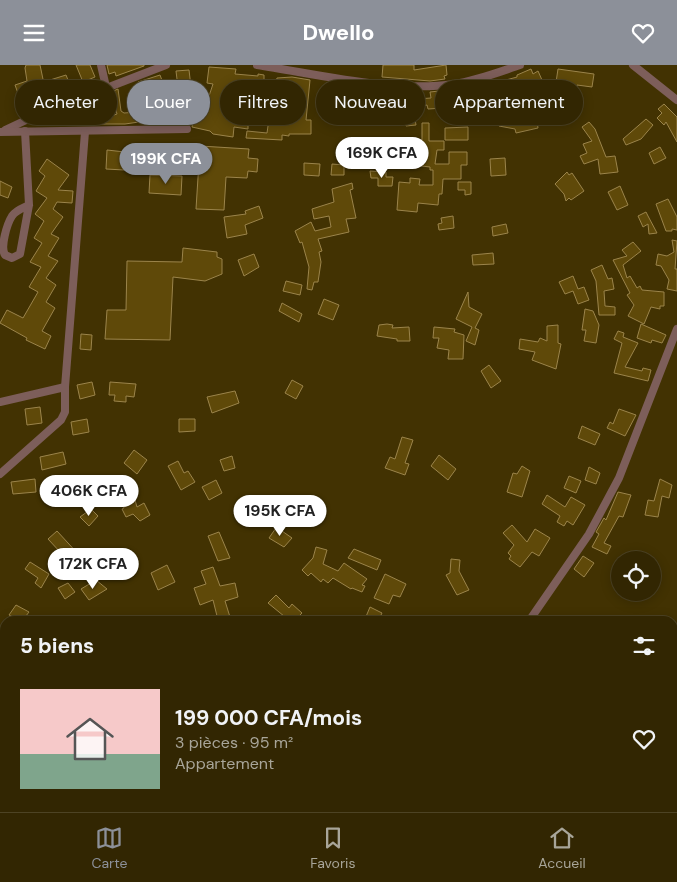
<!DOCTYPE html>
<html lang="fr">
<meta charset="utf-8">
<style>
:root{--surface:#322602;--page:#3a2e0c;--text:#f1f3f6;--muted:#a8a599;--line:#4d4324;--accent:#8c9099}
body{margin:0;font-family:"DM Sans",sans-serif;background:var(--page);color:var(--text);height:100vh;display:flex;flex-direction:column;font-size:19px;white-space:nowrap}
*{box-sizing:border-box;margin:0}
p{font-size:16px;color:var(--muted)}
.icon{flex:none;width:28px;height:28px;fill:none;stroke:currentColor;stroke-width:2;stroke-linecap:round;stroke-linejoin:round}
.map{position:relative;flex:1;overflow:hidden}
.panel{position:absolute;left:0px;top:551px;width:678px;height:196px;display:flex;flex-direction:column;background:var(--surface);border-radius:15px 15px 0 0;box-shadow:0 2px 12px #0003,0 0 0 1px var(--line)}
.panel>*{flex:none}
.hud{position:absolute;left:15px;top:15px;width:648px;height:45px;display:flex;gap:10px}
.fabs{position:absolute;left:611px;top:486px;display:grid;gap:10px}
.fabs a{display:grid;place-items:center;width:50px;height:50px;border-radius:50%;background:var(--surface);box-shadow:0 2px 12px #0003,0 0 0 1px var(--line);font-size:25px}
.price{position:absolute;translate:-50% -42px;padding:0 11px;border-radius:18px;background:#fff;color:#222;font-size:16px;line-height:32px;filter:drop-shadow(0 1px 2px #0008)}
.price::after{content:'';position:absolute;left:50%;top:30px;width:15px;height:11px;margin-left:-8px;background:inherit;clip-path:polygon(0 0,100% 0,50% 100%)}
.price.selected{background:var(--accent);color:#fff}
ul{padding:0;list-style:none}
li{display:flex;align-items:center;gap:15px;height:125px;padding:0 20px}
li span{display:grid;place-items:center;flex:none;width:140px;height:100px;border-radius:0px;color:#555}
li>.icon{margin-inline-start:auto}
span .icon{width:60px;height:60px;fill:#fffc;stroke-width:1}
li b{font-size:21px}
h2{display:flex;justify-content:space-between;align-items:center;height:60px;padding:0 20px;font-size:21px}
.chip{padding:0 18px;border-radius:22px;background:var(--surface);box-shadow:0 2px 12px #0003,0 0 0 1px var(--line);font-size:18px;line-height:45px}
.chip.selected{background:var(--accent);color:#fff}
header{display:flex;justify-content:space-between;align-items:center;height:65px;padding:0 20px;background:var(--accent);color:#fff;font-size:22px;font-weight:800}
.tab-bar{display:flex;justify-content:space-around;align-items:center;height:70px;border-top:1px solid var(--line);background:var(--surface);font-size:14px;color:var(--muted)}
.tab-bar a{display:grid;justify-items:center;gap:2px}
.tab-bar .selected{color:var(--accent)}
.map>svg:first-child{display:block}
.built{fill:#4b3800}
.building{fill:#5f4909;stroke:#9b844b;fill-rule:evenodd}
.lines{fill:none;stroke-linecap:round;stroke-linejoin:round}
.minor{stroke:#7d5e5a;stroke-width:8}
</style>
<header><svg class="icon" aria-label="menu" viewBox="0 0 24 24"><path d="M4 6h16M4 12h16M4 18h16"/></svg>Dwello<svg class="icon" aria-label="heart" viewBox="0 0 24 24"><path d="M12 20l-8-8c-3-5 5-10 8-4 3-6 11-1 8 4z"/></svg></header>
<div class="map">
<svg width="677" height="747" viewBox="0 0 677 747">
<rect width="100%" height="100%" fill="#423202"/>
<polygon class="built" points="677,619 677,747 646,747 642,743 672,742 672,623"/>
<g class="building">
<polygon points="26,0 40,0 44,19 28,24 32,36 18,38 16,32 19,31 15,20 27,16 25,3"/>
<polygon points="76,0 90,0 95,12 83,17"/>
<polygon points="107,0 144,0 144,1 116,11 115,7 109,9"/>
<polygon points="383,0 414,0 414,5 446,0 447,10 444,11 445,14 430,16 382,12"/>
<polygon points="209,2 236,4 235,9 258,11 258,9 264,10 264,15 276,17 277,13 292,12 310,15 306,55 311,55 311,69 289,69 289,71 282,70 282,75 246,73 247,66 267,68 271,40 248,41 248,64 234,62 233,72 213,69 210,66 192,62 194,54 200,46 207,47 210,35 208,34 213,19 207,18"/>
<path d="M531,4L533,9L538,6L542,15L540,16L547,41L539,43L542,55L537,56L538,63L516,68L515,64L499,61L502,48L513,50L506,23L508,22L506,15L517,12V10ZM531,20L538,42L523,45L520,30L521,26Z"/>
<polygon points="558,4 594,9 592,22 577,20 576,27 555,24"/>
<polygon points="189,5 192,30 189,48 181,47 176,6"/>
<polygon points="66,10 70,20 54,26 50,15"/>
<polygon points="160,10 169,34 143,43 142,32 134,34 132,25 140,23 138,17"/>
<polygon points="326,18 384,27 416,29 417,34 431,33 430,27 448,25 449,36 443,37 444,43 428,44 427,40 413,43 416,60 406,61 405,52 399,52 400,40 336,32 337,28 325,27"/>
<polygon points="118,24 121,46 124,48 138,47 139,57 125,59 82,59 82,55 60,60 56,49 75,41 76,44 102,43 100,31 103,30 111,51 117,49 111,27"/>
<polygon points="664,39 677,52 677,77 666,57 664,60 657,53 662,48 658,44"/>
<polygon points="646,54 653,60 641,74 626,80 623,74"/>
<polygon points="589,57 595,64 606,92 615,91 618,107 600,109 598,94 584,99 580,91 587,88 583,79 592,76 582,62"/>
<polygon points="422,58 429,58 429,76 444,76 444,85 437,85 435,99 449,99 449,87 467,87 467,100 461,100 461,114 443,114 442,129 439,129 438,140 418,138 417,147 397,145 399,117 410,118 410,113 420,114 419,120 433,120 433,105 430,105 430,102 413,100 414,90 410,90 410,82 414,82 415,75 422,75"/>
<polygon points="468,62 468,75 445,75 445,63"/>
<polygon points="200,81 249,84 248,93 258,94 257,107 248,106 247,113 226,112 224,145 196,144"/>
<polygon points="660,82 666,93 654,99 649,88"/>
<polygon points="107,85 125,87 124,105 106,104"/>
<polygon points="505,93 506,110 491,111 490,94"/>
<polygon points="47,94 69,110 58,125 73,126 72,138 57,137 53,144 63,152 51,169 59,173 48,191 58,196 46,213 56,220 46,237 55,243 42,266 51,271 45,284 26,275 27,273 0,258 7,245 23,253 38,227 29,222 41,202 30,197 42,178 34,173 44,156 35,149 47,133 36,126 45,111 39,106"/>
<polygon points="304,98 320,99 319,111 304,110"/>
<polygon points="332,99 344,100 344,110 331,110"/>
<polygon points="370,106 386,107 386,112 393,112 392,121 378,121 378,113 371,113"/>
<polygon points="567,107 569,110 572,108 584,126 571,135 569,133 566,136 564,129 555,119"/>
<polygon points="150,110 182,111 181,130 149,128"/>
<polygon points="0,116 12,122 8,133 0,130"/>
<polygon points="458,117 471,117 471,129 465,130 465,125 458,125"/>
<polygon points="352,118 353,124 350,125 356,153 346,154 349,167 318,174 322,186 319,187 321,197 318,217 314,217 312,225 307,224 309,202 302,177 300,178 295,166 311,157 315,166 331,162 329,151 314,154 312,144 334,137 332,124"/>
<polygon points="620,121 628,140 617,145 608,127"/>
<polygon points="668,134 677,152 677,165 672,164 672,166 666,166 656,139"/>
<polygon points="259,141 263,153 245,160 247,169 227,173 224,152 246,149 245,146"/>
<polygon points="646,147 648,151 657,168 649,169 648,159 643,162 638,151"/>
<polygon points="453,151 454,163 439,165 438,159 442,158 441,153"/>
<polygon points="506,159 508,168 493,171 492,162"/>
<polygon points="672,175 677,176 675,204 677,204 677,226 667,224 669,215 661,201 656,200 658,189 667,191 674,187"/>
<polygon points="633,177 641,186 623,200 627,213 630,211 637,223 640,221 642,225 664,227 664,241 660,241 660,244 651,242 644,259 628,251 634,240 627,230 630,228 613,195 627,191 622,185"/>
<polygon points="183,183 217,187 217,192 222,194 222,209 205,216 173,212 170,275 105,274 107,245 126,245 127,196 182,197"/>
<polygon points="493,188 494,199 473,200 472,190"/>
<polygon points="254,189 259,202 244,211 238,195"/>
<polygon points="602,200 608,214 612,213 614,224 604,226 605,241 615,242 615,250 599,250 596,216 591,205"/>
<polygon points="573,211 578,224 584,222 589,235 578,239 573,226 565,229 559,217"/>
<polygon points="286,216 302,220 300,230 283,226"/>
<polygon points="468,227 469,242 482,249 475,263 479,265 475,280 466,276 472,262 456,254"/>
<polygon points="324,234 339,240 333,255 318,249"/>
<polygon points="282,238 302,249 299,257 279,246"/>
<polygon points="585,244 593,246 599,260 596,278 584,276 586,265 582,265"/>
<polygon points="387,259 393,260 392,263 409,262 410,276 397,276 397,274 377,271 379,260"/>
<polygon points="641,259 666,270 662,278 652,275 651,278 637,273"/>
<polygon points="558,260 558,278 561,279 556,304 532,295 535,287 519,284 520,274 538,277 540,273 547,276 547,261"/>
<polygon points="434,262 455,264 454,267 464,270 463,294 448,294 449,285 437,283 439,273 433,273"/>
<polygon points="618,266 624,268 623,272 638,278 625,302 642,306 643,303 651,305 648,316 614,308 622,278 614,274"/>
<polygon points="81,269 92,270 91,285 80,284"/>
<polygon points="489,300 501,316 491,323 481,306"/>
<polygon points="292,315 303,321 296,334 285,328"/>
<polygon points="92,317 95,330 80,334 77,320"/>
<polygon points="110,317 136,319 134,332 126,331 126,337 114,336 115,330 109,330"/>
<polygon points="235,326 239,338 212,348 207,332"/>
<polygon points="40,342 42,358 27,360 25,344"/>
<polygon points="619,344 636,350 625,371 607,363 610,357 613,359"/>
<polygon points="87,354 89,367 73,370 71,357"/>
<polygon points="179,354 195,354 195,366 179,367"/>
<polygon points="582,361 600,369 595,380 578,373"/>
<polygon points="402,372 413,375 405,398 409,399 405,410 385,403 390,392 395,394"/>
<polygon points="134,385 147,395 137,409 124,398"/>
<polygon points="63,387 66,399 42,405 40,392"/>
<polygon points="439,390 456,404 448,415 431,401"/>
<polygon points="232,391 235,403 224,406 220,395"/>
<polygon points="178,396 184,408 188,406 195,417 181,425 168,401"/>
<polygon points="522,401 530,406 522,432 507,427 513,408 517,409"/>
<polygon points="589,402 600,408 596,419 585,415"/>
<polygon points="569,411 581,416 576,428 564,423"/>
<polygon points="35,414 36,427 13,429 11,417"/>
<polygon points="660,414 672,420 669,433 662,431 658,452 645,450 648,435 654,436"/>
<polygon points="216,415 222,428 209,435 202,422"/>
<polygon points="618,427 631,430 623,452 619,451 604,478 611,481 607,489 592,482 599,469 596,467 604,453 606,455"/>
<polygon points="133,428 137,442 144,438 150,450 140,456 133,449 126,452 122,444 124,443 121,431"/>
<polygon points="547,430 565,442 571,432 585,440 573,460 567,456 564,461 557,457 560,451 542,439"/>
<polygon points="91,444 98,451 89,461 80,452"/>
<polygon points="278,460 284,463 282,466 292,473 284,482 269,473"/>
<polygon points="512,460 527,477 535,464 550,473 539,491 532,487 520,502 509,494 511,491 508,488 514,480 503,468"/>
<polygon points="57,466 79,490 66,502 57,492 61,488 48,474"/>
<polygon points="219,467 230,493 218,496 208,471"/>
<polygon points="316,482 327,485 323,499 338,506 344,498 367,514 362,520 365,521 362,527 352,523 351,524 333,513 328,518 323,514 321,517 311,508 308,511 302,505 313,493"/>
<polygon points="354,484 381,495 377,505 348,493"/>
<polygon points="583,491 594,498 584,512 574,504"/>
<polygon points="451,494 460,495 459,506 469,525 457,530 446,510 450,508"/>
<polygon points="30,497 49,509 41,523 35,518 38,513 25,504"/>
<polygon points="167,500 175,517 158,525 151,508"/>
<polygon points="213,502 220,521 235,518 238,532 225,536 230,552 218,555 213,535 200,540 194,523 206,519 201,506"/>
<polygon points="385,509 406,519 400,532 393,530 389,539 374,533"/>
<polygon points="96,515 107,524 89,535 81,524"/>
<polygon points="68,518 75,527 65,534 58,523"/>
<polygon points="276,530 289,543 292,539 302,548 294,556 290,556 268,538"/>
<polygon points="16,540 29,547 22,556 9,550"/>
<polygon points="370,542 382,548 378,556 365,554"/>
</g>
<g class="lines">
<g class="minor">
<polyline points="101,0 106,22"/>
<path d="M257,0C317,9 394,28 454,19C476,16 499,7 520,0"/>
<polyline points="633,0 677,35"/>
<polyline points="5,65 39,49 166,0"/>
<path d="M25,66L29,140L20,189L12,193L5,190C0,182 7,159 12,151C16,145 23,143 29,140"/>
<polyline points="0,67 187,64"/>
<polyline points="0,337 65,322"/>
<polyline points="0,409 61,355 65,347 65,322 85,67"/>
<polyline points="529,556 589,469 619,413 677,264"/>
<polyline points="157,742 159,747"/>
<polyline points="209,742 211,747"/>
<polyline points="244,747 252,742"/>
<polyline points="445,747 446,742"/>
</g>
</g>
</svg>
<div class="fabs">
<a><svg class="icon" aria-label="locate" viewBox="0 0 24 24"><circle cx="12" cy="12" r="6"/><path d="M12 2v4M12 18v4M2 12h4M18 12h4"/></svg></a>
</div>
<b class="price" style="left:382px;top:114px">169K CFA</b>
<b class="price selected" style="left:166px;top:120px">199K CFA</b>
<b class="price" style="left:89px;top:452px">406K CFA</b>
<b class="price" style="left:280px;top:472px">195K CFA</b>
<b class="price" style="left:93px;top:525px">172K CFA</b>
<div class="hud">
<a class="chip">Acheter</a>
<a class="chip selected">Louer</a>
<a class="chip">Filtres</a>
<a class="chip">Nouveau</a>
<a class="chip">Appartement</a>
</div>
<section class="panel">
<h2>5 biens<svg class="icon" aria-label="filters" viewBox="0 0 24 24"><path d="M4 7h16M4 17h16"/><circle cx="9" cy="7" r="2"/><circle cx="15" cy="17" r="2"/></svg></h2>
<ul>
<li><span style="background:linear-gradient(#f6c9c9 65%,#7fa58c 0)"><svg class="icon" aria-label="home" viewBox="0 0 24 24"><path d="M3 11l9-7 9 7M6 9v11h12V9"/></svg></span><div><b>199 000 CFA/mois</b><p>3 pièces · 95 m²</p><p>Appartement</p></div><svg class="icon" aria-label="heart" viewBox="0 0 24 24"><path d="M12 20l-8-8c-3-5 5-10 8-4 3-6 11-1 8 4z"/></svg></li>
</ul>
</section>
</div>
<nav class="tab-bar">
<a class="selected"><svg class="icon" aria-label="map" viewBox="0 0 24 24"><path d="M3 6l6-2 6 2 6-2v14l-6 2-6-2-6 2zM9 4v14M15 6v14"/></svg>Carte</a>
<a><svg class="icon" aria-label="saved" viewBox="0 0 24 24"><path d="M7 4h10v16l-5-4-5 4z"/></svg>Favoris</a>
<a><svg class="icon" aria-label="home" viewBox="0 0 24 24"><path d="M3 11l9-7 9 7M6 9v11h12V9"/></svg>Accueil</a>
</nav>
